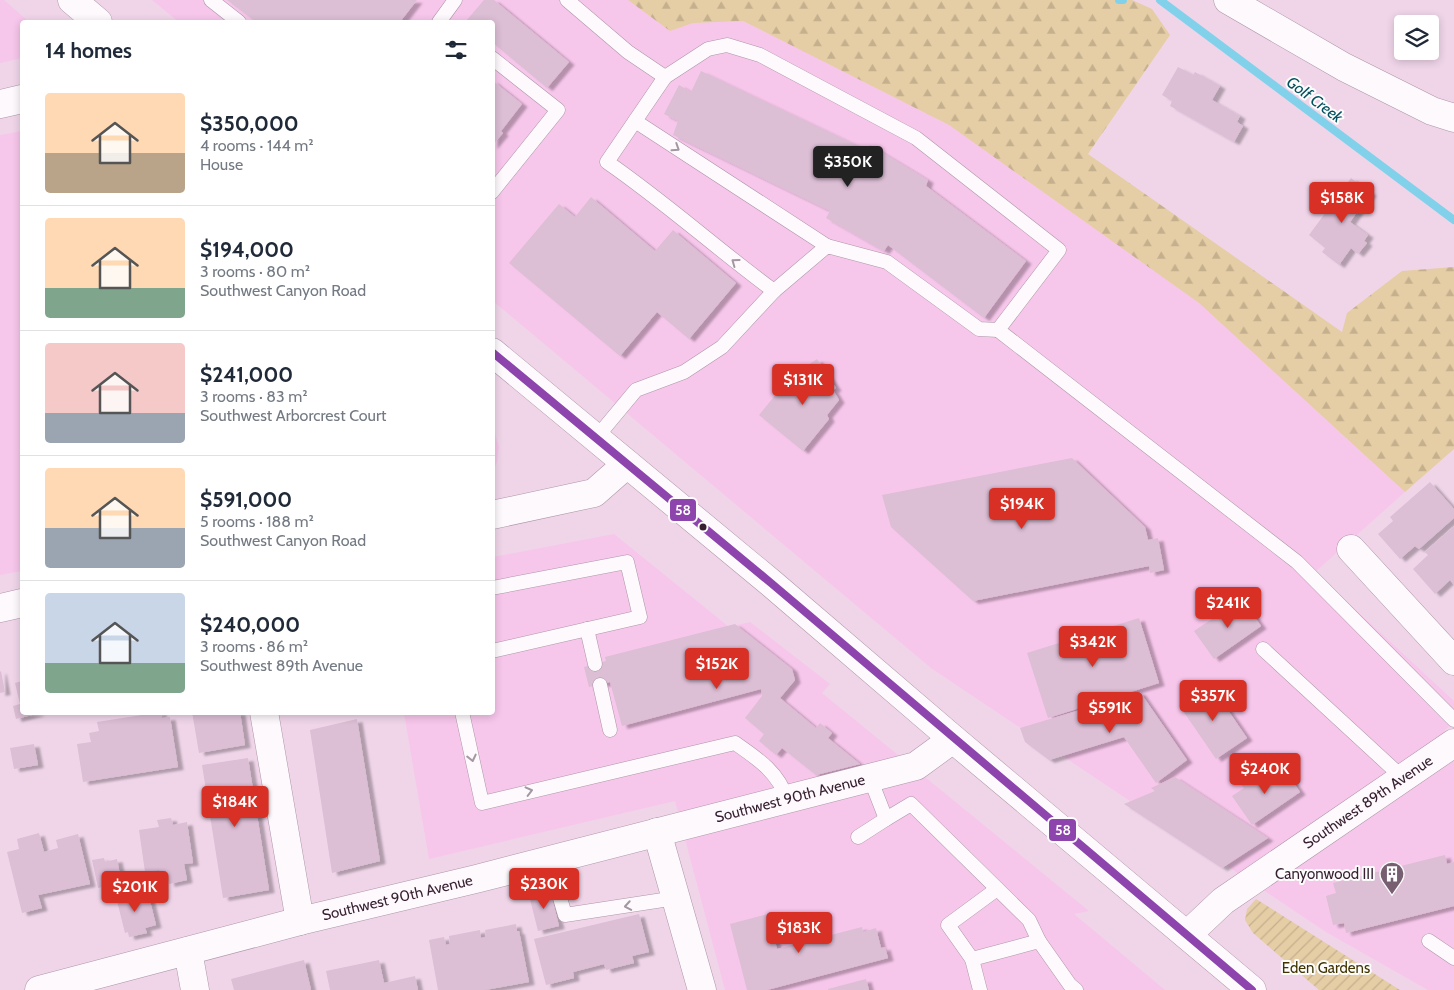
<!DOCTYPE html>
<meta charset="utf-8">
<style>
:root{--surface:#fff;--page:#f2f2f3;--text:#1f2937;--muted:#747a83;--line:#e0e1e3;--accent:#d93025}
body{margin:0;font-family:Cabin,sans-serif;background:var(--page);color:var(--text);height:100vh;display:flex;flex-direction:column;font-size:19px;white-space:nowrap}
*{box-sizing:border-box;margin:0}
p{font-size:16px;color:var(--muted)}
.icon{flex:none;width:28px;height:28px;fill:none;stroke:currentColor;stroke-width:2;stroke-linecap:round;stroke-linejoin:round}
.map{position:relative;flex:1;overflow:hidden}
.side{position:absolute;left:20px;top:20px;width:475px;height:695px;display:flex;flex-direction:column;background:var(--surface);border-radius:5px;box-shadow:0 2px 8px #0003}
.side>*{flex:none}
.buttons{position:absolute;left:1394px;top:15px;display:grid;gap:10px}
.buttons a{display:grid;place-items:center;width:45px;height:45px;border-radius:5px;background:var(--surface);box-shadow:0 2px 8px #0003;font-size:25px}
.price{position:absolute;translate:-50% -42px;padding:0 11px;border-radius:5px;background:var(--accent);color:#fff;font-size:16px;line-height:32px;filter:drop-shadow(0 1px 2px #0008)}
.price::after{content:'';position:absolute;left:50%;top:30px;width:15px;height:11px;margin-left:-8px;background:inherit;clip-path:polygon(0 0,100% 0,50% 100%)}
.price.current{background:#222;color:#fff}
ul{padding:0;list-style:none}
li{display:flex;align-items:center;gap:15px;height:125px;padding:0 25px}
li+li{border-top:1px solid var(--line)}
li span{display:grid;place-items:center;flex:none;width:140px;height:100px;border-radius:5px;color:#555}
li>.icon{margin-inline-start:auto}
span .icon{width:60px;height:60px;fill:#fffc;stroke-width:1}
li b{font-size:21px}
h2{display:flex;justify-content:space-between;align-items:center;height:60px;padding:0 25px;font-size:21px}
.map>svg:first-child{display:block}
.built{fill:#f7c6eb}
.forest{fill:url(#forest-firs)}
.garden{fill:url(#garden-furrows)}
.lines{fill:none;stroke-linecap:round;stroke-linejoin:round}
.stream{stroke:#82d1ea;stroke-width:8}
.building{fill:#dcbed5;filter:url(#shadow)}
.service-casing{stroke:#ad96a8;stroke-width:15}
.minor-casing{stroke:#ad96a8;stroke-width:29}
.tertiary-casing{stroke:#ad96a8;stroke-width:29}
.secondary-casing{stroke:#ad96a8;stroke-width:29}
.service{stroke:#fdf9fc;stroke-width:14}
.minor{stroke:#fdf9fc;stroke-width:28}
.tertiary{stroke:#fdf9fc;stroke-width:28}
.secondary{stroke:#fdf9fc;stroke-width:28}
.bus-1-casing{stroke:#fcfcfc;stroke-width:11}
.bus-1{stroke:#8e44ad;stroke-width:8}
.oneway{stroke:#a397a1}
.bus-dot{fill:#361f31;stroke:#fcfcfc;stroke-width:2}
.labels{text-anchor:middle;stroke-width:4;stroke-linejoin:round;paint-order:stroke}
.street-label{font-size:15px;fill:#361f31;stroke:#fcfcfc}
.poi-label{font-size:15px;fill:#361f31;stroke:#fcfcfc;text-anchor:end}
.park-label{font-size:15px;fill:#403400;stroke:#fcfcfc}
.water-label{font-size:16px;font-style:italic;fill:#03505f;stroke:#fcfcfc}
.line-badge{stroke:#fcfcfc;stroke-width:2}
.badge-label{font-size:14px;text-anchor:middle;font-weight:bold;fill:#fff}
</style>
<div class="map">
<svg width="1454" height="990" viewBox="0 0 1454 990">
<defs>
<pattern id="forest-firs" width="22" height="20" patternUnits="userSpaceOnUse" patternTransform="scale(1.25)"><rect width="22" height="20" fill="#e5cda5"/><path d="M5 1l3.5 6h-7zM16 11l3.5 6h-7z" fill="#c5b08e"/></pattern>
<pattern id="garden-furrows" width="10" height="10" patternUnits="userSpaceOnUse" patternTransform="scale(1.25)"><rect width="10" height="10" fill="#e5cda5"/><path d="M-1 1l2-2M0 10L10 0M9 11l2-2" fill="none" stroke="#c5b08e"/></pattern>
<filter id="shadow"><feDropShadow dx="5.5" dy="3" stdDeviation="1" flood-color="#0004"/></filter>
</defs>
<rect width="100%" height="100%" fill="#f0d5e9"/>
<g class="built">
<polygon points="0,0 4,0 29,22 22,22 22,58 0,63"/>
<polygon points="152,0 628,0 670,31 693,23 743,21 949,125 1199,303 1405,492 1315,572 1454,701 1454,722 1444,731 1454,740 1454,990 1428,990 1326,932 931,668 493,301 492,22 179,22"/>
<polygon points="22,131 22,571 0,575 0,135"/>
<polygon points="493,428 499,447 497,462 493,470"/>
<polygon points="614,534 729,627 750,622 830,684 822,693 1089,911 1074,914 1165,990 725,990 675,801 429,859 404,713 492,712 493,557"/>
</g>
<polygon class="forest" points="628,0 1132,0 1152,9 1170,35 1088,154 1342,332 1347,313 1402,271 1454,267 1454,449 1405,492 1199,303 949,125 743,21 693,23 670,31"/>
<polygon class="garden" points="1256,899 1400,990 1319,990 1253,933 1245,920 1247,909"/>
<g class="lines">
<g class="stream">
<polyline points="1119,0 1123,0"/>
<polyline points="1160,0 1454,220"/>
</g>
</g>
<g class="building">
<polygon points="227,0 417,0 400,22 256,22"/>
<polygon points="484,0 494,0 569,62 547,88 492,42 492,22 466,21"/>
<polygon points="1178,67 1193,75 1195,72 1220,86 1212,100 1240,116 1237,122 1243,126 1234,142 1170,106 1172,101 1162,95"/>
<polygon points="701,71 867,150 870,145 928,180 926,186 1026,261 984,318 888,245 884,251 826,218 830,211 673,135 678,121 664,114 679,85 691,92"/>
<polygon points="492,80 522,104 501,131 503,133 492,146"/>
<polygon points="1351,178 1371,193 1350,222 1368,235 1364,241 1367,243 1358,254 1351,248 1339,265 1322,252 1325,248 1309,235"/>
<polygon points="591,197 655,251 673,230 736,283 689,339 657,312 620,356 509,263 559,204 575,217"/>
<polygon points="817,359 836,388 833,390 839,400 827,415 829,419 803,451 759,415 786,382 793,388 798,383 793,375"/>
<polygon points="1072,458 1145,527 1148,540 1158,538 1164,570 1150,573 1149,566 973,601 891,527 882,495"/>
<polygon points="1430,482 1454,509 1454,518 1419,549 1415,546 1400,559 1378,534 1393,521 1390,517"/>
<polygon points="1454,526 1454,585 1450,580 1435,594 1413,569 1428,555 1425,552"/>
<polygon points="1242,599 1261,626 1214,659 1194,631"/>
<polygon points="1139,618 1159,683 1048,718 1027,653"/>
<polygon points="735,624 792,669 795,680 780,698 816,728 820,723 832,733 828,738 860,764 816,775 782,748 776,755 759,741 764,734 745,718 762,696 761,689 622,726 610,682 589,687 584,667 606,661 605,657"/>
<polygon points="1,671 5,692 0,693 0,672"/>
<polygon points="22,681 22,712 40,713 16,719 13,706 20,704 15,683"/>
<polygon points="1210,684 1247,738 1216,759 1179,705"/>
<polygon points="1140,692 1187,760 1156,783 1124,737 1049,760 1025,742 1020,728"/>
<polygon points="161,712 162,718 170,717 178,767 83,782 77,744 91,742 89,733 99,731 97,722"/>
<polygon points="192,712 240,712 245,745 199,753"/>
<polygon points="357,719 380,861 332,873 310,730"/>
<polygon points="34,744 38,765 14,769 10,748"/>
<polygon points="248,758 269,890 223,898 202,765"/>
<polygon points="1282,766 1300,792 1252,825 1232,796 1244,788 1239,782 1249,775 1255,785"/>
<polygon points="1175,777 1268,838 1222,868 1124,804 1155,791 1151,788"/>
<polygon points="171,818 173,825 187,822 193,863 184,864 187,880 169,884 168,877 160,878 159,870 145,872 139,830 159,827 157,820"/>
<polygon points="39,833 44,852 58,848 56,840 78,834 90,884 38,895 42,908 22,913 7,852 19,849 17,839"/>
<polygon points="1445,855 1447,864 1454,862 1454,906 1346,933 1344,923 1333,925 1326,896 1336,893 1333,883"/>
<polygon points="104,858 105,862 117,859 120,875 123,874 125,882 98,888 92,860"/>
<polygon points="132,889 133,897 148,893 156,925 145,928 147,933 129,937 128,932 125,933 115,893"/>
<polygon points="550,890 559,926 538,931 529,895"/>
<polygon points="639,914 649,952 632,956 634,963 606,970 604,964 573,972 574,978 546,985 534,939"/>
<polygon points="768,914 777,949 862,927 863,932 876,928 881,948 885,947 888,958 767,990 747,990 730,924"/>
<polygon points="516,924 517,931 519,931 529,982 485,990 438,990 429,940 444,937 446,945 450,944 449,936 480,930 481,938 486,937 485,930"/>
<polygon points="304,960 311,990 234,990 231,979"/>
<polygon points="379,960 384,983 415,976 418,990 330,990 326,971"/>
<polygon points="866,979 869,990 828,990 828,989"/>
</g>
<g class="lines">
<defs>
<g id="service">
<polyline points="211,0 239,22"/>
<polyline points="567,0 628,52 665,77"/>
<polyline points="439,22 455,0"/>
<polyline points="492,58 558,110 492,192"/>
<polyline points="635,121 827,246"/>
<path d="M774,291C717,249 665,202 607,162L665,77L708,49L727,45L760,55L916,138L1059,250L998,330L1297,562L1454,720"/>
<polyline points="596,438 636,390 684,372 722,347 774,291 827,246 887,262 979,329 998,330"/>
<polyline points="492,588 627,562 640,617 492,651"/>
<polyline points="587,629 595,664"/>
<polyline points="1263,649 1403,778"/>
<polyline points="600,685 610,730"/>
<path d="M462,712L482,803L735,743C758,759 778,772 787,799"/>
<polyline points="870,778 886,819 911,804 1029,920 1039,941"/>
<polyline points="858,837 886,819"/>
<polyline points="549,860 565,915 676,898"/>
<polyline points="1429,941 1454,958"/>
<polyline points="972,959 948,925 997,889"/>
<polyline points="980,990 972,959 1039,941 1070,985 1076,990"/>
</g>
<g id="minor">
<polyline points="1228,0 1344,67 1432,111 1454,118"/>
<polyline points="0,104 22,99"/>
<polyline points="1351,549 1454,661"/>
<polyline points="264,712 300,921"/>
<polyline points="657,832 702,990"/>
<path id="s1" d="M1187,935L1223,901L1454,743"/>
<polyline points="188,951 195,990"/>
<path id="s2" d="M39,990L300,921L476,879L916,766L953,739"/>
</g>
<g id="tertiary">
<polyline points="492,515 594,493 627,464"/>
<polyline points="0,608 22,603"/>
</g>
<g id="secondary">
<polyline points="72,0 98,22"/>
<polyline points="492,352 771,583 953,739 1252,990"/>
</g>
</defs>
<use href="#service" class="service-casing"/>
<use href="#minor" class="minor-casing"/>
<use href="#tertiary" class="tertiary-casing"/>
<use href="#secondary" class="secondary-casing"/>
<use href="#service" class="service"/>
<use href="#minor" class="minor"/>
<use href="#tertiary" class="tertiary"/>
<use href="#secondary" class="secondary"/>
<defs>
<polyline id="bus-1" points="492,352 771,583 1252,990"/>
</defs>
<use href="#bus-1" class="bus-1-casing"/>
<use href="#bus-1" class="bus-1"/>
</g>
<defs><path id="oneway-chevron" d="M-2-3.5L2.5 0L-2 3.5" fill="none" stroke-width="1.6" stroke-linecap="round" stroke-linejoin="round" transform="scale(1.25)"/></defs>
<g class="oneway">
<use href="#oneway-chevron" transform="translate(676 148) rotate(33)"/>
<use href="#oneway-chevron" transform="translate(735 262) rotate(-144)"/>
<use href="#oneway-chevron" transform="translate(472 758) rotate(77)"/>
<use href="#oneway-chevron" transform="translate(529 791) rotate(-14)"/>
<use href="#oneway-chevron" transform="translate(628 906) rotate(170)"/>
</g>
<defs>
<symbol id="building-pin" viewBox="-11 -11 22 30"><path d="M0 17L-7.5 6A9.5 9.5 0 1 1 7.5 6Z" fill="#775f71" stroke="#fcfcfc"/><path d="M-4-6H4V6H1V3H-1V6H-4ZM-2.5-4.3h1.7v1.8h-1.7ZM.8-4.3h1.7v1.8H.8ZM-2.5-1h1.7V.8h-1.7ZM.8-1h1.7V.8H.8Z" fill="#fff"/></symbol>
</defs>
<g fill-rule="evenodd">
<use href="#building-pin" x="1378" y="860" width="28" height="38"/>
</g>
<circle class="bus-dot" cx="703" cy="527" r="4.5"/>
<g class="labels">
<g class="street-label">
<text dy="5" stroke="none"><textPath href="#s2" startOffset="775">Southwest 90th Avenue</textPath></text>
<text dy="5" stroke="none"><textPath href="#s1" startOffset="225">Southwest 89th Avenue</textPath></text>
<text dy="5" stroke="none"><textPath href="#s2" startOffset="370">Southwest 90th Avenue</textPath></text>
</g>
<g class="poi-label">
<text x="1374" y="879">Canyonwood III</text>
</g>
<g class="park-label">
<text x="1326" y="973">Eden Gardens</text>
</g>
<g class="water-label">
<text transform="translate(1315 99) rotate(37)" y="6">Golf Creek</text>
</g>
</g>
<g class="line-badge">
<rect x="669" y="498" width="28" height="24" rx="5" fill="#8e44ad"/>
<rect x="1048" y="818" width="29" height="24" rx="5" fill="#8e44ad"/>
</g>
<g class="badge-label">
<text x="683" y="515">58</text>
<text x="1063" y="835">58</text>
</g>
</svg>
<div class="buttons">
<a><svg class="icon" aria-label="layers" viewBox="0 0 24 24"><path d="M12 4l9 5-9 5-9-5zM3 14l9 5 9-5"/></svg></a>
</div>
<b class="price current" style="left:848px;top:188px">$350K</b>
<b class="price" style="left:1342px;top:224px">$158K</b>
<b class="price" style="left:803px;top:406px">$131K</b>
<b class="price" style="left:1022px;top:530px">$194K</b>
<b class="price" style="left:1228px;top:629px">$241K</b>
<b class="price" style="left:1093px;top:668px">$342K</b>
<b class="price" style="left:717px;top:690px">$152K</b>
<b class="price" style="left:1213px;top:722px">$357K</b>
<b class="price" style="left:1110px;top:734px">$591K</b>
<b class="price" style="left:1265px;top:795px">$240K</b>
<b class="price" style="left:235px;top:828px">$184K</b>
<b class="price" style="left:544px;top:910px">$230K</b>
<b class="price" style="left:135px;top:913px">$201K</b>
<b class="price" style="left:799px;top:954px">$183K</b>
<section class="side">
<h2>14 homes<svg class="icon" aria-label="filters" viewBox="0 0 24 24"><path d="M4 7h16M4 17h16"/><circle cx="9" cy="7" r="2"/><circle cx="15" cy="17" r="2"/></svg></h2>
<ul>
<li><span style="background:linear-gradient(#ffd9b3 60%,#b9a48a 0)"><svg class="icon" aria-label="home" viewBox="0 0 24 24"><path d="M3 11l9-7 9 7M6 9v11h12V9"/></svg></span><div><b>$350,000</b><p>4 rooms · 144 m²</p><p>House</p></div></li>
<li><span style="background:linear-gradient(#ffd9b3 70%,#7fa58c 0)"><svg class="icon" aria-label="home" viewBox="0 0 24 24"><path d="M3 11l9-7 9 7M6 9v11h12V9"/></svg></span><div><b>$194,000</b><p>3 rooms · 80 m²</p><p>Southwest Canyon Road</p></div></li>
<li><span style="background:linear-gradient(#f6c9c9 70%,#9aa5b1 0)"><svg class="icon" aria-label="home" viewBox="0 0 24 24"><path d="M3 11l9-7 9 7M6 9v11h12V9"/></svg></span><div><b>$241,000</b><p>3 rooms · 83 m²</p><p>Southwest Arborcrest Court</p></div></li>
<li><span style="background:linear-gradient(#ffd9b3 60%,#9aa5b1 0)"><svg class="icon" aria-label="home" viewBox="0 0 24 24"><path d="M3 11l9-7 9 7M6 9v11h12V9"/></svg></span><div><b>$591,000</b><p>5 rooms · 188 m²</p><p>Southwest Canyon Road</p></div></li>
<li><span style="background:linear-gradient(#c9d6e8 70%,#7fa58c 0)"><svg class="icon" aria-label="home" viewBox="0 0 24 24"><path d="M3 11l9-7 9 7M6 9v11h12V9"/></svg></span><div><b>$240,000</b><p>3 rooms · 86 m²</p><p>Southwest 89th Avenue</p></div></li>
</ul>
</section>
</div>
